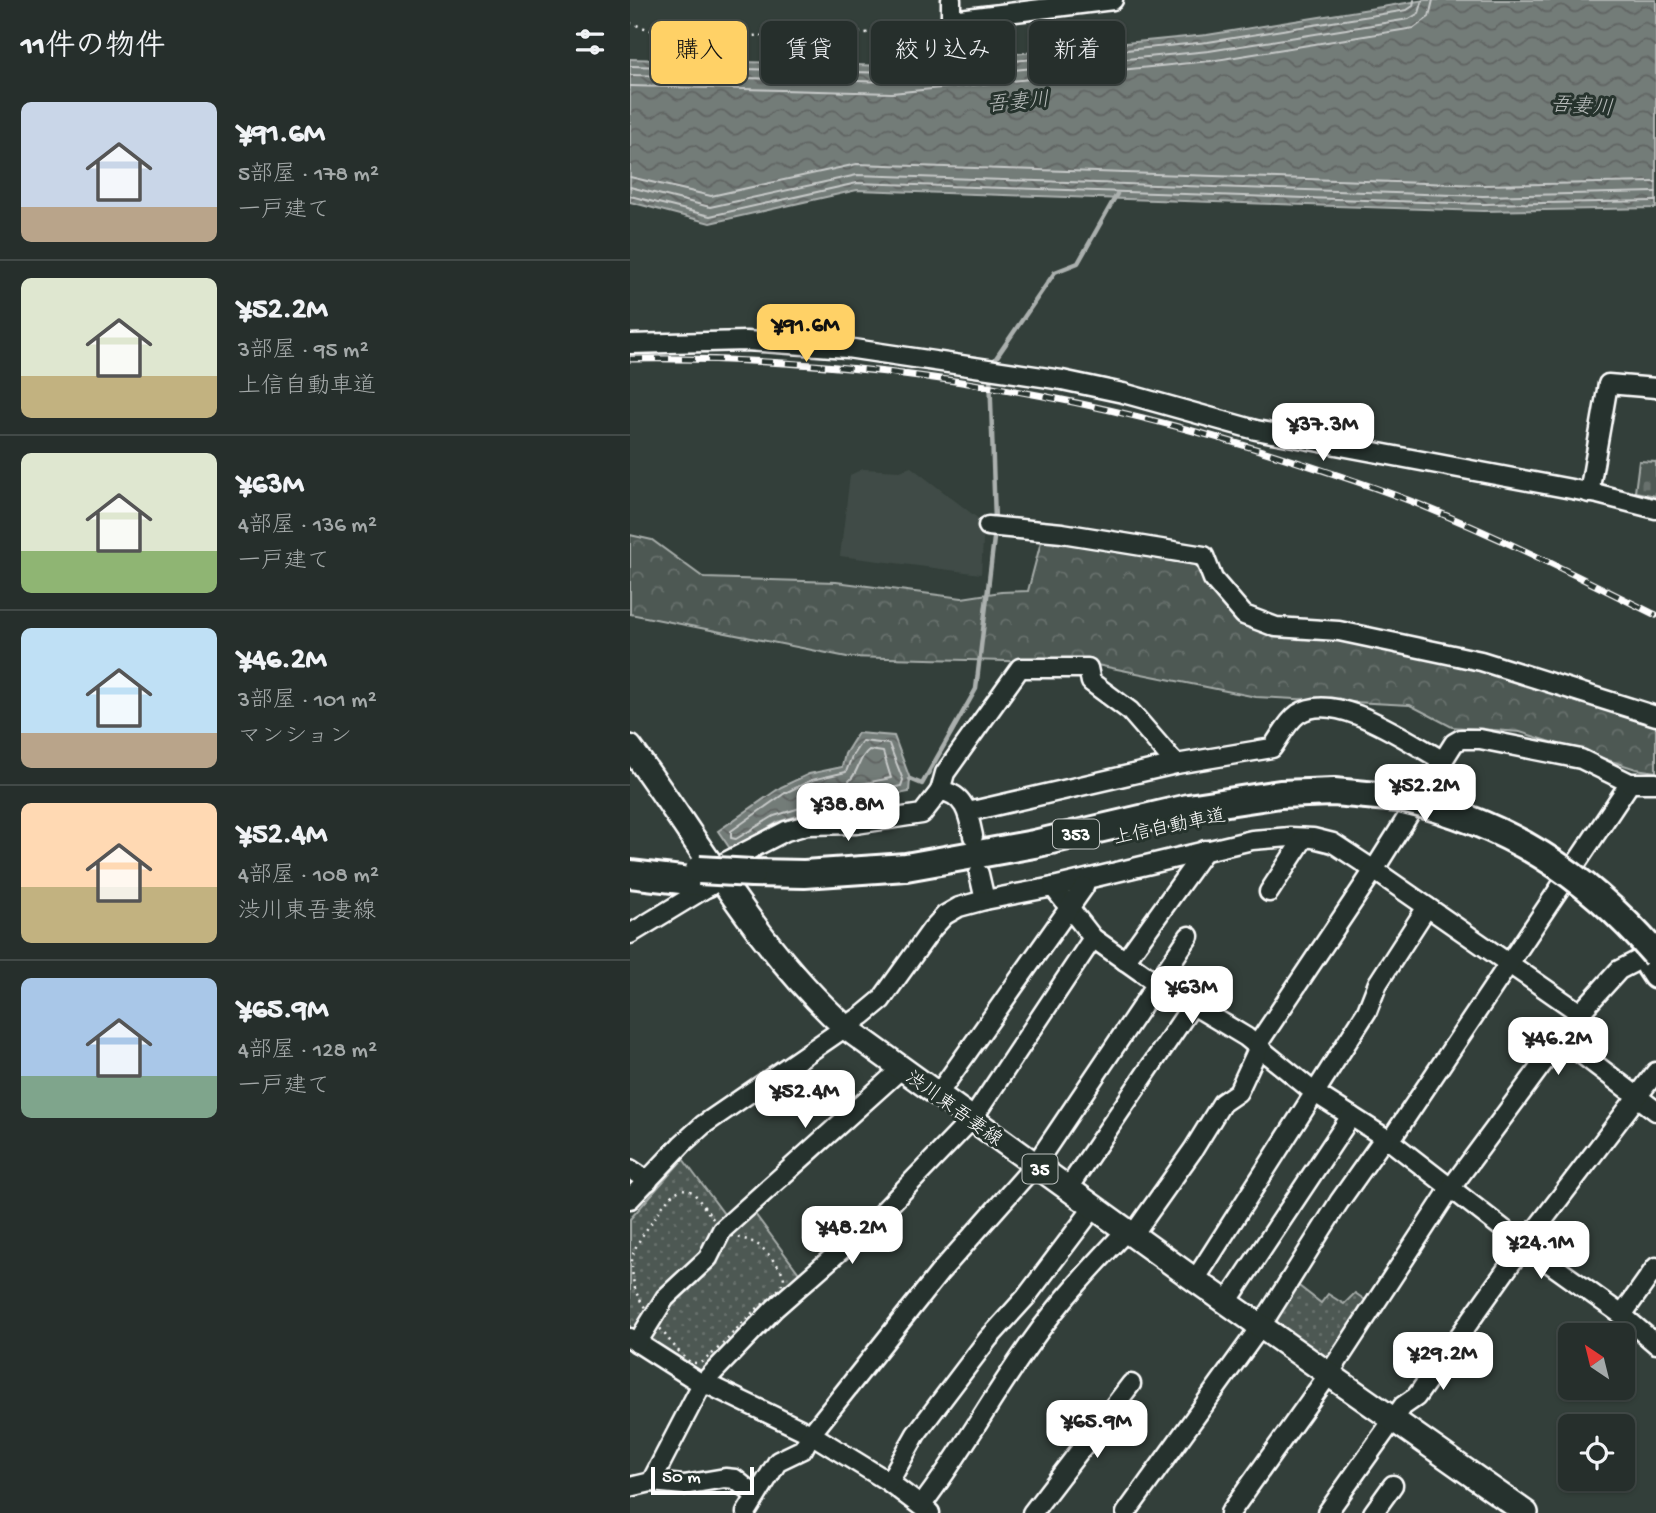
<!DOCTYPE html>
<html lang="ja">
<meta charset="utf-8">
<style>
:root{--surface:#262f2c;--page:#323b38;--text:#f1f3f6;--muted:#a4a9a9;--line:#424a48;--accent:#ffd166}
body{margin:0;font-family:"Gochi Hand","Klee One",sans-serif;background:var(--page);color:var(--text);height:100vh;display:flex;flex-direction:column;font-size:26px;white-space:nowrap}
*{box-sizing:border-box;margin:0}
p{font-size:23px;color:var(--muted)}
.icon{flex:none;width:38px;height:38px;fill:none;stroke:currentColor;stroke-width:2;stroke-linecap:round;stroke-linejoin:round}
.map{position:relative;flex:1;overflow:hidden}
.drawer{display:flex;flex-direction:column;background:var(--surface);width:630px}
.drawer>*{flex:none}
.top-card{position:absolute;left:21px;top:21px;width:665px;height:63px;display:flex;gap:14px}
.needle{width:46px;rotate:325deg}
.fabs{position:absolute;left:928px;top:1323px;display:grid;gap:14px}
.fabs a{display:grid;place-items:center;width:77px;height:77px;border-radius:10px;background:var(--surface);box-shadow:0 2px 5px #0004,0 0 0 2px var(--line);font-size:35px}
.scale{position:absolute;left:21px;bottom:18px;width:103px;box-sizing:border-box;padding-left:7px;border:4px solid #fff;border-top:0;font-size:19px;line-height:24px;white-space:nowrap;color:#fff;-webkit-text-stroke:5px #26332d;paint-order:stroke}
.price{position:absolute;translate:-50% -60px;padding:0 16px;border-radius:14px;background:#fff;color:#222;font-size:23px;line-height:46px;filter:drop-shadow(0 2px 4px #0008)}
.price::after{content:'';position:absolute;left:50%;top:42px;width:21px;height:16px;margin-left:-10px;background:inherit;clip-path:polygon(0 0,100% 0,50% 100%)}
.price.active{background:var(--accent);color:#111}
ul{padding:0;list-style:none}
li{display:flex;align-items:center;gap:21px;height:175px;padding:0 21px}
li+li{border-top:2px solid var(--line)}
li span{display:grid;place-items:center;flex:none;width:196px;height:140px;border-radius:10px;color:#555}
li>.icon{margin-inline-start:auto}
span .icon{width:84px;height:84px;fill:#fffc;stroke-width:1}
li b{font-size:30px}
h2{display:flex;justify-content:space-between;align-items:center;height:84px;padding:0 21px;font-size:30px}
.pill{padding:0 24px;border-radius:10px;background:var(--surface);box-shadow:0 2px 5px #0004,0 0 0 2px var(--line);font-size:24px;line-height:63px}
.pill.active{background:var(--accent);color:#111}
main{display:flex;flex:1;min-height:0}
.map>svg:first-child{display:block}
.built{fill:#404c47}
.grass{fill:url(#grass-dots);stroke:#a6aca9;stroke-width:2}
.forest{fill:url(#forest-crowns);stroke:#a6aca9;stroke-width:2}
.cemetery{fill:url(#cemetery-stones);stroke:#a6aca9;stroke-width:2}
.water{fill:url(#water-waves);stroke:#abb0ae;stroke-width:2}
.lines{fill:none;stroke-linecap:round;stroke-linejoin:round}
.shore{stroke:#c7cac9;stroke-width:2}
.stream{stroke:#abb0ae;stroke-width:4.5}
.minor-casing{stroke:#fff;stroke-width:23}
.major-casing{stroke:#fff;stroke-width:28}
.highway-casing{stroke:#fff;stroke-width:32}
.path{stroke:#fff;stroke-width:2.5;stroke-dasharray:2 5;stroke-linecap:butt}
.minor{stroke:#26332d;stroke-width:18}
.major{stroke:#26332d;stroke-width:23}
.highway{stroke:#26332d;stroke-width:26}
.rail-casing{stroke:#fff;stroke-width:7}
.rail{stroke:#26332d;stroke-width:4.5;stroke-dasharray:13;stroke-linecap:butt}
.highway-bridge-casing{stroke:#fff;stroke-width:32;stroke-linecap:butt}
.highway-bridge{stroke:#26332d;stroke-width:26}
.labels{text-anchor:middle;stroke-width:6;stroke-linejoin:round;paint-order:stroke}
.shield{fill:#26332d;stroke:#bec2c0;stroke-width:2}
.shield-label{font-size:18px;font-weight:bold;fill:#fff}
.street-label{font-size:19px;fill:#fff;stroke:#26332d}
.water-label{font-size:21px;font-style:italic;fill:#b9bdbc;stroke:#26332d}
</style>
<main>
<section class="drawer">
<h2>11件の物件<svg class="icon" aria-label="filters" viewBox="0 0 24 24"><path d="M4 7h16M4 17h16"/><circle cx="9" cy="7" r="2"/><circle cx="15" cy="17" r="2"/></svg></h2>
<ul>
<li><span style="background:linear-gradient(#c9d6e8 75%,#b9a48a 0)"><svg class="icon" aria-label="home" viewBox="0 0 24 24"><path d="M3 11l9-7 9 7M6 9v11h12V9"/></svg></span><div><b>¥91.6M</b><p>5部屋 · 178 m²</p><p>一戸建て</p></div></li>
<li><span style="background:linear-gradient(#dfe7d0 70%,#c2b280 0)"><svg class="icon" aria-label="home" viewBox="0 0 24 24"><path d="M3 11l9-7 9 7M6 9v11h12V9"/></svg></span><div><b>¥52.2M</b><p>3部屋 · 95 m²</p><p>上信自動車道</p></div></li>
<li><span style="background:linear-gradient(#dfe7d0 70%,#8fb573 0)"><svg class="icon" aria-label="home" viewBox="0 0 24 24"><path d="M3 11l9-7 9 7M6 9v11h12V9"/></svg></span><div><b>¥63M</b><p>4部屋 · 136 m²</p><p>一戸建て</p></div></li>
<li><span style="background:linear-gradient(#bfe0f5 75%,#b9a48a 0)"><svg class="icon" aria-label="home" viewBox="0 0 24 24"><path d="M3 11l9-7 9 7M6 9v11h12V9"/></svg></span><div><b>¥46.2M</b><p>3部屋 · 101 m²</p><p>マンション</p></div></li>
<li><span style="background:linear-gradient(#ffd9b3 60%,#c2b280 0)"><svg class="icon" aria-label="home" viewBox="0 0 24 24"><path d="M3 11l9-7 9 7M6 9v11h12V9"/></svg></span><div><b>¥52.4M</b><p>4部屋 · 108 m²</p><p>渋川東吾妻線</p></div></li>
<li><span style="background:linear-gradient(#a9c7e8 70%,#7fa58c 0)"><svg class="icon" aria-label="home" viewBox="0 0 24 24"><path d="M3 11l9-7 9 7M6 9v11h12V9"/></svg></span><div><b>¥65.9M</b><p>4部屋 · 128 m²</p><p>一戸建て</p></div></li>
</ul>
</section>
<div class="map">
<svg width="1026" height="1513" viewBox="0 0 1026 1513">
<defs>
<pattern id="grass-dots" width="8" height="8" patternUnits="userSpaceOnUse" patternTransform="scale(1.75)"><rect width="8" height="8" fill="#4d5853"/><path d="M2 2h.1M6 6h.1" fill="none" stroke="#68716d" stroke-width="1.8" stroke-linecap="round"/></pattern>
<pattern id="forest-crowns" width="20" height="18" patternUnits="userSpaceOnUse" patternTransform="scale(1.75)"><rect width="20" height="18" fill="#4d5853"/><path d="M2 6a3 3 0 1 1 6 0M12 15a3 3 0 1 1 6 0" fill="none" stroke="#68716d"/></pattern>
<pattern id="cemetery-stones" width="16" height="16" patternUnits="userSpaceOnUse" patternTransform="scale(1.75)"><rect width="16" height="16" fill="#4d5853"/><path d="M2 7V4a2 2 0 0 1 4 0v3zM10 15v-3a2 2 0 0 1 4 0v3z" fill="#68716d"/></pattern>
<pattern id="water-waves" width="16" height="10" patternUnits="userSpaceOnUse" patternTransform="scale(1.75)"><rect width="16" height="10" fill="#737b78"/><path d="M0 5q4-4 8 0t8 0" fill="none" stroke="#606462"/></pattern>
</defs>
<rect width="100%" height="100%" fill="#333f3a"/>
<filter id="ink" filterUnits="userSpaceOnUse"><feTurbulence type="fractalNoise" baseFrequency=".0143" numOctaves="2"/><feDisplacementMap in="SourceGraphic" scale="14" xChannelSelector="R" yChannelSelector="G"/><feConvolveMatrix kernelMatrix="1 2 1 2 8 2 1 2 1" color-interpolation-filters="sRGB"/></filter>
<g filter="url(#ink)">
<polygon class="built" points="281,467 354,523 351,574 210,556 220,475 233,469 270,471"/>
<g class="grass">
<polygon points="53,1159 103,1226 122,1210 171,1276 72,1376 0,1333 0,1219"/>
<polygon points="665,1283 691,1303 698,1294 714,1304 725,1293 741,1304 695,1364 636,1322"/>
</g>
<polygon class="forest" points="0,535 22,540 74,578 206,582 332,598 371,592 398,591 412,538 564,565 604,616 712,639 918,687 1026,723 1026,772 1006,769 890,732 822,727 780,705 626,697 457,663 217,657 0,614"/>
<polygon class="cemetery" points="1009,461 1026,462 1026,496 1005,492"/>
<g class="water">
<polygon points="795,0 1026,0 1026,208 853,211 227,190 80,223 0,202 0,59 259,66 577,35"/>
<polygon points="228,733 264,736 280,779 279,792 182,811 148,822 101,850 88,831 151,787 179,774 212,767 215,754"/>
</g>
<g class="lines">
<g class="shore">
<polyline points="0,66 260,73 578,42 777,10 783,6 784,0"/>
<polyline points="0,75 261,82 579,51 779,19 789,13 793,0"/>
<polyline points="0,86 262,93 580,61 784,28 799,17 803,0"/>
<polyline points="0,177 81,196 227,164 853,185 1026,182"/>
<polyline points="0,187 80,207 227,175 853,196 1026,192"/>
<polyline points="0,196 80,216 227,183 853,204 1026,201"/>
<polygon points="232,741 259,744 273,780 271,786 180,805 144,816 106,839 101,838 101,831 155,793 182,780 216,772 222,756"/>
<path d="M239,750L253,752L261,778L220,786L219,781C229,772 228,758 239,750Z"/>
</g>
<g class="stream">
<polyline points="362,364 425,272 448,263 487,194"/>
<polyline points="360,372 365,521"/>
<polyline points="280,779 292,784 346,689 365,530"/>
</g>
<defs>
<g id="minor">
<polyline points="321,0 321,20 483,0"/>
<polyline points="0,344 116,341 217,348 432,380 493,393 626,430 968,494 1026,509"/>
<polyline points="959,493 978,384 1026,388"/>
<polyline points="358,526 432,533 574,556 583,579 614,615 646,627 709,631 851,661 1026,716"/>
<polyline points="310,791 315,773 390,668 458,668 461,682 500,711 546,764"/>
<path d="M338,812L546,764L642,748C650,737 657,722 668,714C705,689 777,741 812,760"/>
<path d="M84,868L156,831L177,825L226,824L292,814L310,791C335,793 339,816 343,836"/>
<polyline points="349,874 355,900 423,887 463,938 528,984 616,1037 685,1093 760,1141 894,1245 992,1315 1026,1344"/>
<polyline points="423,887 622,840 660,837 683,838 703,843 744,870 950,1013"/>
<polyline points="639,892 674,838"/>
<polyline points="0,934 84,883"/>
<polyline points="495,961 575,850"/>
<polyline points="932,1039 1026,1111"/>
<polyline points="308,1094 454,887"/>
<polyline points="760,1141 1000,783"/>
<polyline points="0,1169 18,1181"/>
<polyline points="438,1188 563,1004"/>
<polyline points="0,1199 52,1144 73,1125 233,1015 251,1000 302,929 315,915 329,907 355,900"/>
<polyline points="502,1236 563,1150 592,1103 608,1092 628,1049 631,1039 744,870 824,743 831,739 850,739 951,759 1000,783 1026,783"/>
<polyline points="565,1280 737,1011 748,983 797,907"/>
<polyline points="597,1302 721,1116"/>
<polyline points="992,1315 1026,1267"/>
<polyline points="0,1338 72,1384 145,1308 244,1221 343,1118 463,938"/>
<polyline points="7,1343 35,1298 78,1258 92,1230 272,1068"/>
<polyline points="21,1482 72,1384 81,1386 181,1434 259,1482 300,1513"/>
<polyline points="259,1482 286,1434 358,1339 396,1297 464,1207"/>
<polyline points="0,1487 21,1482 54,1485 95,1478 105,1479 126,1496"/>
<path d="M291,1506C332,1453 363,1395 402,1341C430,1301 463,1266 496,1231"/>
<polyline points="116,1513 148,1461 173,1449 181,1434 310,1272 405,1165 559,936"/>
<polyline points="402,1513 501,1384"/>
<polyline points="496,1513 631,1326 709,1202 755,1137"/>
<polyline points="600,1513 699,1374 820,1189 950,1013 989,970 1026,951"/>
<polyline points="697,1513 773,1406 786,1397 894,1245 1026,1072"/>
<polyline points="743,1513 763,1485"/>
</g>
<path id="major" d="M0,747C70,842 128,949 216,1028L565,1280L896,1513"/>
<g id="highway">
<polyline points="122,873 174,874 276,867 404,844 558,808 650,794 704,792 769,798"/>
<polyline points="0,874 77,883"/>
<polyline points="1020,966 1026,975"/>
</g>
</defs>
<use href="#minor" class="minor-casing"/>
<use href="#major" class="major-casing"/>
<use href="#highway" class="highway-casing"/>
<g class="path">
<polyline points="0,23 38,36 93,38 194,31 235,33 309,27"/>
<path d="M53,1189L63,1192L95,1235C119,1240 128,1240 143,1260C149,1267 153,1271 154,1279C148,1296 132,1303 119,1316C103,1332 90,1350 70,1363C68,1363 62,1363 60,1362C50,1356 11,1305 7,1294C3,1285 2,1272 2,1262C2,1246 18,1228 27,1215C34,1204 40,1193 53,1189Z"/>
</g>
<use href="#minor" class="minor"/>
<use href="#major" class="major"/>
<use href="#highway" class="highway"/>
<defs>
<path id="rail" d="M0,359C225,356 447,391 661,460C705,474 749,488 793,506C872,538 949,577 1026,615"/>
</defs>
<use href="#rail" class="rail-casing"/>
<use href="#rail" class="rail"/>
<defs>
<g id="highway-bridge">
<path d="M769,798C877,823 954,872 1026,955"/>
<polyline points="69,870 122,873"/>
</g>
</defs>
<use href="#highway-bridge" class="highway-bridge-casing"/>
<use href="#highway-bridge" class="highway-bridge"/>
</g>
</g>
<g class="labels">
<g class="shield">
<rect x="423" y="819.5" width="46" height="29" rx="5"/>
<rect x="392.5" y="1154.5" width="35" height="29" rx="5"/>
</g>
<g class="shield-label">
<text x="446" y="840">353</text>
<text x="410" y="1175">35</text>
</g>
<g class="street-label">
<text transform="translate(539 825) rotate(-12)" y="7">上信自動車道</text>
<text transform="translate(325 1107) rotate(36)" y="7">渋川東吾妻線</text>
</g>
<g class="water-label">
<text transform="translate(388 101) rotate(-5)" y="7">吾妻川</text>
<text transform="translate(952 105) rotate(4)" y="7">吾妻川</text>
</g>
</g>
</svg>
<div class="fabs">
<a><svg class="needle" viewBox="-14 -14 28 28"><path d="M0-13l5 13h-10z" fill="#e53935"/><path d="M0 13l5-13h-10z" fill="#a4a9a9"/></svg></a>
<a><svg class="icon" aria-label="locate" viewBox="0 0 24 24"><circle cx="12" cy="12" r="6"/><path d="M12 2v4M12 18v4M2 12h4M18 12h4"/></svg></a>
</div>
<div class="scale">50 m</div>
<b class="price active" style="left:176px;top:364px">¥91.6M</b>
<b class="price" style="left:693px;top:463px">¥37.3M</b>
<b class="price" style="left:795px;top:824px">¥52.2M</b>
<b class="price" style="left:218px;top:843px">¥38.8M</b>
<b class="price" style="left:562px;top:1026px">¥63M</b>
<b class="price" style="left:928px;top:1077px">¥46.2M</b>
<b class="price" style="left:175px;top:1130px">¥52.4M</b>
<b class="price" style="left:222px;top:1266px">¥48.2M</b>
<b class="price" style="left:911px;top:1281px">¥24.1M</b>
<b class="price" style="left:813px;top:1392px">¥29.2M</b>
<b class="price" style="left:467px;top:1460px">¥65.9M</b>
<div class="top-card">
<a class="pill active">購入</a>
<a class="pill">賃貸</a>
<a class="pill">絞り込み</a>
<a class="pill">新着</a>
</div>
</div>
</main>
